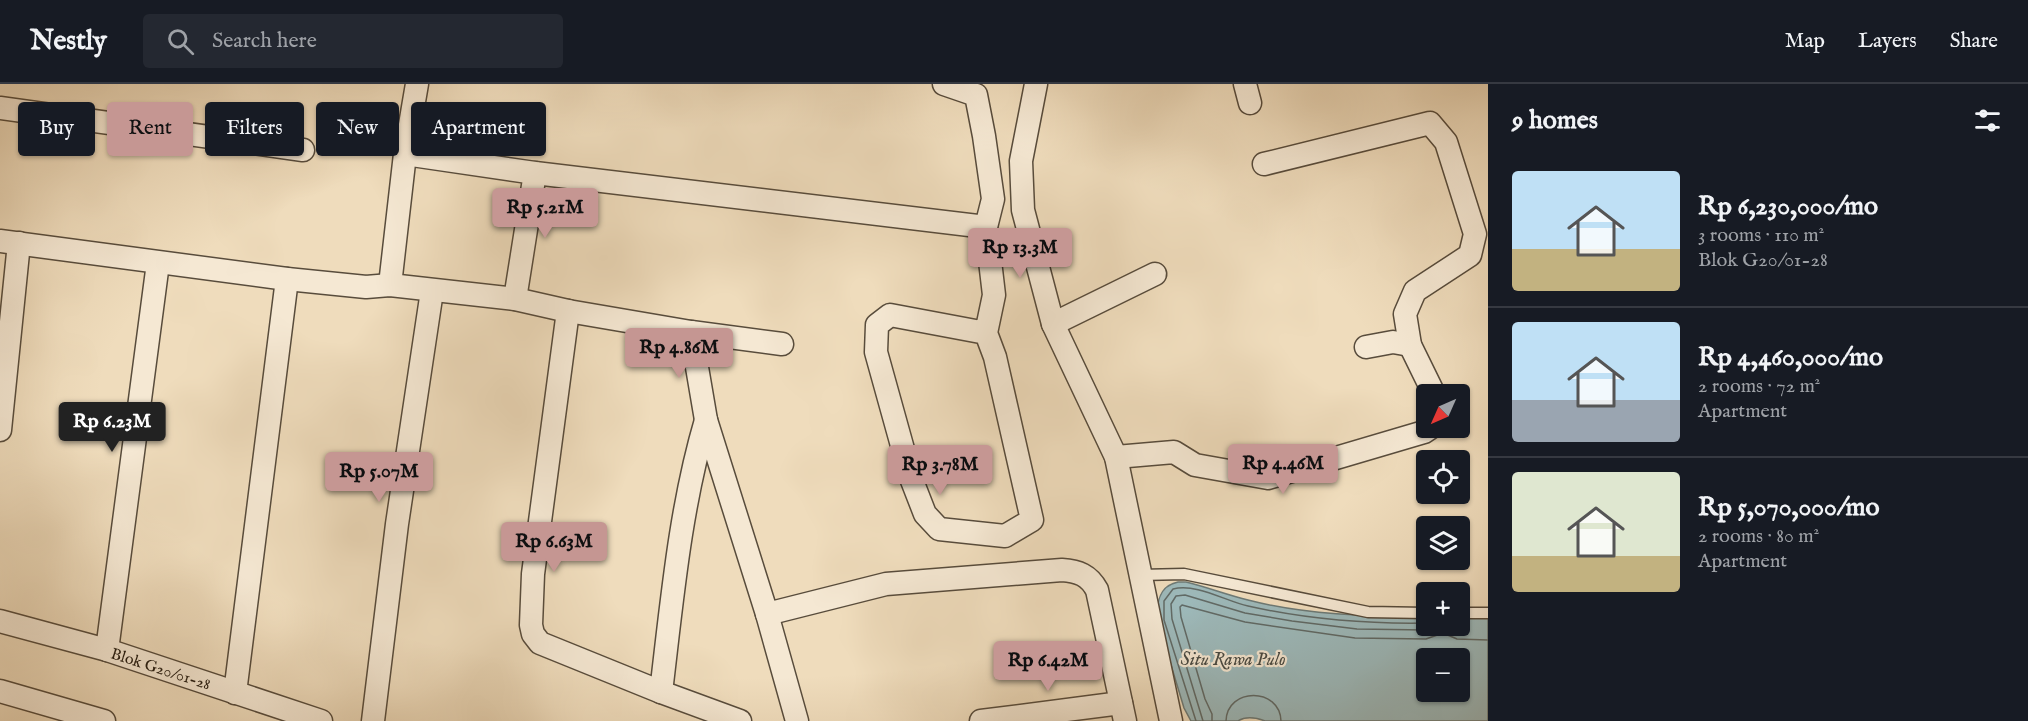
<!DOCTYPE html>
<meta charset="utf-8">
<style>
:root{--surface:#171b24;--page:#242831;--text:#f1f3f6;--muted:#9ea1a6;--line:#363941;--accent:#c59692}
body{margin:0;font-family:"IM FELL English",serif;background:var(--page);color:var(--text);height:100vh;display:flex;flex-direction:column;font-size:22px;white-space:nowrap}
*{box-sizing:border-box;margin:0}
p{font-size:20px;color:var(--muted)}
.icon{flex:none;width:33px;height:33px;fill:none;stroke:currentColor;stroke-width:2;stroke-linecap:round;stroke-linejoin:round}
.map{position:relative;flex:1;overflow:hidden}
.side{display:flex;flex-direction:column;background:var(--surface);width:540px}
.side>*{flex:none}
.banner{position:absolute;left:18px;top:18px;width:570px;height:54px;display:flex;gap:12px}
.needle{width:39px;rotate:225deg}
.tools{position:absolute;left:1416px;top:300px;display:grid;gap:12px}
.tools a{display:grid;place-items:center;width:54px;height:54px;border-radius:6px;background:var(--surface);box-shadow:0 2px 4px #0004;font-size:30px}
.price{position:absolute;translate:-50% -51px;padding:0 14px;border-radius:6px;background:var(--accent);color:#111;font-size:20px;line-height:39px;filter:drop-shadow(0 2px 3px #0008)}
.price::after{content:'';position:absolute;left:50%;top:36px;width:18px;height:14px;margin-left:-9px;background:inherit;clip-path:polygon(0 0,100% 0,50% 100%)}
.price.current{background:#222;color:#fff}
ul{padding:0;list-style:none}
li{display:flex;align-items:center;gap:18px;height:150px;padding:0 24px}
li+li{border-top:2px solid var(--line)}
li span{display:grid;place-items:center;flex:none;width:168px;height:120px;border-radius:6px;color:#555}
li>.icon{margin-inline-start:auto}
span .icon{width:72px;height:72px;fill:#fffc;stroke-width:1}
li b{font-size:26px}
h2{display:flex;justify-content:space-between;align-items:center;height:72px;padding:0 24px;font-size:26px}
.chip{padding:0 21px;border-radius:6px;background:var(--surface);box-shadow:0 2px 4px #0004;font-size:21px;line-height:54px}
.chip.current{background:var(--accent);color:#111}
header{display:flex;align-items:center;gap:36px;box-sizing:border-box;height:84px;padding:0 30px;background:var(--surface);border-bottom:2px solid var(--line)}
header strong{font-size:28px}
nav{display:flex;gap:33px;margin-inline-start:auto;font-size:21px}
.search{width:420px;height:54px;background:var(--page);display:flex;align-items:center;gap:15px;box-sizing:border-box;padding:0 21px;border-radius:6px;color:var(--muted);font-size:22px}
main{display:flex;flex:1;min-height:0}
.map>svg:first-child{display:block}
.water{fill:#9db9ba;stroke:#6d7a76;stroke-width:1.5;fill-rule:evenodd}
.lines{fill:none;stroke-linecap:round;stroke-linejoin:round}
.shore{stroke:#616a66;stroke-width:1.5}
.lane-casing{stroke:#584c3c;stroke-width:13}
.street-casing{stroke:#584c3c;stroke-width:25}
.lane{stroke:#f5e8d3;stroke-width:10}
.street{stroke:#f5e8d3;stroke-width:22}
.labels{text-anchor:middle;stroke-width:4.5;stroke-linejoin:round;paint-order:stroke}
.street-label{font-size:16px;fill:#251c11;stroke:#f5e8d3}
.water-label{font-size:18px;font-style:italic;fill:#494b44;stroke:#f5e8d3}
</style>
<header>
<strong>Nestly</strong>
<div class="search"><svg class="icon" aria-label="search" viewBox="0 0 24 24"><circle cx="10" cy="10" r="6"/><path d="M15 15l6 6"/></svg>Search here</div>
<nav><a>Map</a><a>Layers</a><a>Share</a></nav>
</header>
<main>
<div class="map">
<svg width="1488" height="637" viewBox="0 0 1488 637">
<rect width="100%" height="100%" fill="#efdcbc"/>
<filter id="stains"><feTurbulence type="fractalNoise" baseFrequency=".00333" numOctaves="4"/><feColorMatrix values="0 0 0 0 .2 0 0 0 0 .09 0 0 0 0 .02 0 0 0 .5 -.17"/></filter>
<radialGradient id="worn" r=".72"><stop offset=".6" stop-color="#630" stop-opacity="0"/><stop offset="1" stop-color="#630" stop-opacity=".3"/></radialGradient>
<path class="water" d="M1178,498H1186C1207,503 1227,511 1248,516C1306,531 1367,532 1426,533V542H1460V533L1488,534V637H1265C1257,634 1246,632 1238,637H1191L1184,624L1158,538C1156,520 1158,502 1178,498ZM1426,574H1460V608H1426Z"/>
<g class="lines">
<g class="shore">
<path d="M1196,637L1164,536V517L1173,505C1197,499 1225,517 1248,522C1306,535 1367,540 1426,539"/>
<polyline points="1203,637 1172,535 1171,520 1176,512 1185,511 1245,529 1292,537 1357,545 1426,546 1436,542"/>
<polyline points="1212,637 1212,630 1205,615 1181,533 1180,523 1182,521 1245,538 1355,554 1426,555 1443,549 1457,555 1488,556"/>
<path d="M1226,637C1227,603 1280,603 1281,637"/>
</g>
<defs>
<g id="lane">
<polyline points="1140,491 1184,490 1368,528 1426,529"/>
<polyline points="1460,529 1488,529"/>
</g>
<g id="street">
<polyline points="944,0 976,11 984,52 993,115 986,143 994,211 986,249 995,273 1032,436 1005,452 939,445 925,430 911,394 876,268 877,241 890,231 986,249"/>
<polyline points="1036,0 1021,77 1023,126 1053,240 1116,373 1171,637"/>
<polyline points="1245,0 1250,19"/>
<polyline points="0,24 303,66"/>
<polyline points="405,70 535,89 986,143"/>
<polyline points="1264,80 1430,39 1446,58 1475,150 1470,171 1415,207 1405,230 1410,261 1434,310"/>
<polyline points="0,157 287,195 366,203 390,201 515,215 568,227 691,248 782,260"/>
<polyline points="390,201 405,70 417,0"/>
<polyline points="515,215 535,89"/>
<polyline points="568,227 533,490 531,541 533,550 540,559 661,608 740,637"/>
<polyline points="1053,240 1155,190"/>
<polyline points="691,248 706,336 767,530 797,637"/>
<polyline points="1366,263 1393,258 1410,261"/>
<polyline points="0,346 19,159"/>
<polyline points="1116,373 1174,368 1195,381 1268,394 1424,348 1430,344"/>
<path d="M767,530L886,500L1062,486C1078,487 1089,491 1097,506L1125,637"/>
<polyline points="0,537 107,566 321,637"/>
<polyline points="107,566 158,179"/>
<polyline points="0,607 104,637"/>
<path d="M661,608C672,517 680,424 706,336"/>
<polyline points="235,609 287,195"/>
<polyline points="373,637 397,440 432,207"/>
<polyline points="981,637 1121,619"/>
</g>
</defs>
<use href="#lane" class="lane-casing"/>
<use href="#street" class="street-casing"/>
<use href="#lane" class="lane"/>
<use href="#street" class="street"/>
</g>
<g class="labels">
<g class="street-label">
<text transform="translate(161 584) rotate(18)" y="6">Blok G20/01-28</text>
</g>
<g class="water-label">
<text x="1233" y="581">Situ Rawa Pulo</text>
</g>
</g>
<rect width="100%" height="100%" filter="url(#stains)"/>
<rect width="100%" height="100%" fill="url(#worn)"/>
</svg>
<div class="tools">
<a><svg class="needle" viewBox="-14 -14 28 28"><path d="M0-13l5 13h-10z" fill="#e53935"/><path d="M0 13l5-13h-10z" fill="#9ea1a6"/></svg></a>
<a><svg class="icon" aria-label="locate" viewBox="0 0 24 24"><circle cx="12" cy="12" r="6"/><path d="M12 2v4M12 18v4M2 12h4M18 12h4"/></svg></a>
<a><svg class="icon" aria-label="layers" viewBox="0 0 24 24"><path d="M12 4l9 5-9 5-9-5zM3 14l9 5 9-5"/></svg></a>
<a>+</a>
<a>−</a>
</div>
<b class="price" style="left:545px;top:155px">Rp 5.21M</b>
<b class="price" style="left:1020px;top:195px">Rp 13.3M</b>
<b class="price" style="left:679px;top:295px">Rp 4.86M</b>
<b class="price current" style="left:112px;top:369px">Rp 6.23M</b>
<b class="price" style="left:1283px;top:411px">Rp 4.46M</b>
<b class="price" style="left:940px;top:412px">Rp 3.78M</b>
<b class="price" style="left:379px;top:419px">Rp 5.07M</b>
<b class="price" style="left:554px;top:489px">Rp 6.63M</b>
<b class="price" style="left:1048px;top:608px">Rp 6.42M</b>
<div class="banner">
<a class="chip">Buy</a>
<a class="chip current">Rent</a>
<a class="chip">Filters</a>
<a class="chip">New</a>
<a class="chip">Apartment</a>
</div>
</div>
<section class="side">
<h2>9 homes<svg class="icon" aria-label="filters" viewBox="0 0 24 24"><path d="M4 7h16M4 17h16"/><circle cx="9" cy="7" r="2"/><circle cx="15" cy="17" r="2"/></svg></h2>
<ul>
<li><span style="background:linear-gradient(#bfe0f5 65%,#c2b280 0)"><svg class="icon" aria-label="home" viewBox="0 0 24 24"><path d="M3 11l9-7 9 7M6 9v11h12V9"/></svg></span><div><b>Rp 6,230,000/mo</b><p>3 rooms · 110 m²</p><p>Blok G20/01-28</p></div></li>
<li><span style="background:linear-gradient(#bfe0f5 65%,#9aa5b1 0)"><svg class="icon" aria-label="home" viewBox="0 0 24 24"><path d="M3 11l9-7 9 7M6 9v11h12V9"/></svg></span><div><b>Rp 4,460,000/mo</b><p>2 rooms · 72 m²</p><p>Apartment</p></div></li>
<li><span style="background:linear-gradient(#dfe7d0 70%,#c2b280 0)"><svg class="icon" aria-label="home" viewBox="0 0 24 24"><path d="M3 11l9-7 9 7M6 9v11h12V9"/></svg></span><div><b>Rp 5,070,000/mo</b><p>2 rooms · 80 m²</p><p>Apartment</p></div></li>
</ul>
</section>
</main>
